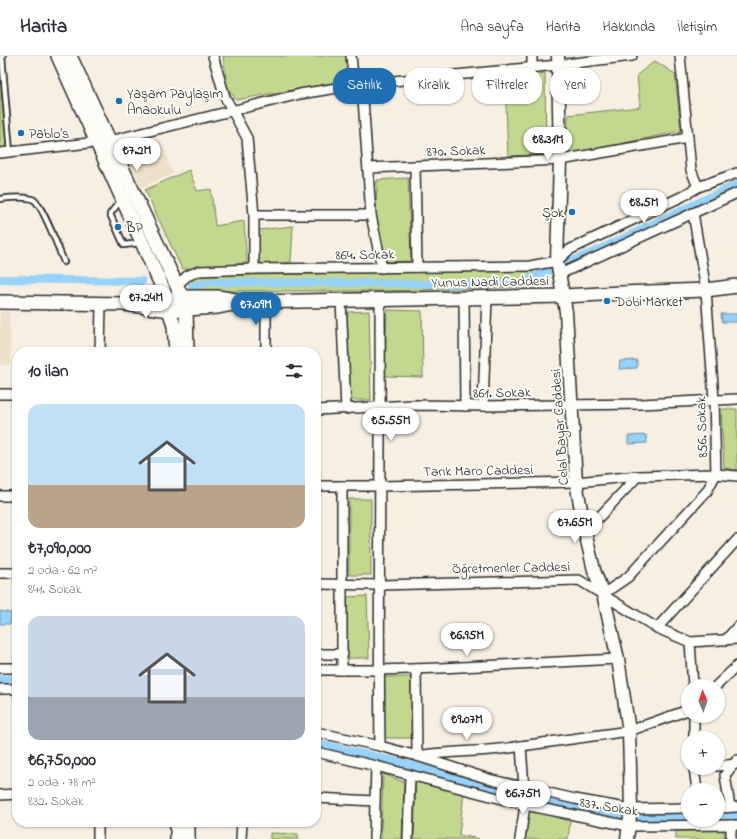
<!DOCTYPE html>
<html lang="tr">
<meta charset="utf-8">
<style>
:root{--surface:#fff;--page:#f7f7f7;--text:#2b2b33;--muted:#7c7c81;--line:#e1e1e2;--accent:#1f6fb2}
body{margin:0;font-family:"Indie Flower",sans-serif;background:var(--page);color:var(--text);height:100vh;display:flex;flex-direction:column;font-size:15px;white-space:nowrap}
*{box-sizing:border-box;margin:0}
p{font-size:13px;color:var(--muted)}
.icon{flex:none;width:22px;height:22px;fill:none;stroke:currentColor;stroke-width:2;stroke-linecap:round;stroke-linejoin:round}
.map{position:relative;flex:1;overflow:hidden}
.details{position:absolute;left:12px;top:291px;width:309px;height:480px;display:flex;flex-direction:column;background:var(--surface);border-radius:16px;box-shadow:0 1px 3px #0004}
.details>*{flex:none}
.banner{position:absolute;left:333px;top:12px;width:344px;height:36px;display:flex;gap:8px}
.needle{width:26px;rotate:358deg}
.buttons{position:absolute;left:681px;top:623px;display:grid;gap:8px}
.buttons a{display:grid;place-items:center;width:44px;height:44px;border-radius:50%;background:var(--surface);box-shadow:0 1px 3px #0004;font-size:20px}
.price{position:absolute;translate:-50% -34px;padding:0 9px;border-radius:14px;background:#fff;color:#222;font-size:13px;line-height:26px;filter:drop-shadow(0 1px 2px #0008)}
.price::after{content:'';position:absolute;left:50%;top:24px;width:12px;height:9px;margin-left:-6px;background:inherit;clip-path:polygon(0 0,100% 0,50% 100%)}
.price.active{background:var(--accent);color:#fff}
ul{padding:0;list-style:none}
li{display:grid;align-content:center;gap:8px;height:212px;padding:0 16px}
li span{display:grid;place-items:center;height:124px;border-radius:12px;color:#555}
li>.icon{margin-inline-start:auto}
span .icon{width:72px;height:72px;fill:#fffc;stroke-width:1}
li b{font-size:17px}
h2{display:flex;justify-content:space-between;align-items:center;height:48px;padding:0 16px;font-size:17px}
.chip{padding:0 14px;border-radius:16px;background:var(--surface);box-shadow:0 1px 3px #0004;font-size:14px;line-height:36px}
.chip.active{background:var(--accent);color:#fff}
header{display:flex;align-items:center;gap:24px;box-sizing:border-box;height:56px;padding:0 20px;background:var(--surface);border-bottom:1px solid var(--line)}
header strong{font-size:19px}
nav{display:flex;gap:22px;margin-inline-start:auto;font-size:14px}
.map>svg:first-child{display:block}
.built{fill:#eedfc8}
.green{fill:#c2d88e;stroke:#76825c}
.water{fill:#98d2f8;stroke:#6c8fa6}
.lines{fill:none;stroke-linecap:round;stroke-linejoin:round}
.canal{stroke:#98d2f8;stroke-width:8}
.service-casing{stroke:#2b2b2b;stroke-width:8}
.minor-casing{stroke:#2b2b2b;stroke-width:12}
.tertiary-casing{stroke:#2b2b2b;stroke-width:15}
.secondary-casing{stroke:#2b2b2b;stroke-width:16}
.service{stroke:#fdfcf7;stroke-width:4.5}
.minor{stroke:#fdfcf7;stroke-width:9}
.tertiary{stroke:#fdfcf7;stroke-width:12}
.secondary{stroke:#fdfcf7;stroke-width:13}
.poi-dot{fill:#1f6fb2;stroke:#fdfcf7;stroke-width:1.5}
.labels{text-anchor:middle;stroke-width:4;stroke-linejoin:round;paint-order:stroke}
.poi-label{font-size:14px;fill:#2b2b2b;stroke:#fdfcf7;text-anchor:start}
.street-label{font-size:14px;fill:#2b2b2b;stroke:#fdfcf7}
</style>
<header>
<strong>Harita</strong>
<nav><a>Ana sayfa</a><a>Harita</a><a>Hakkında</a><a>İletişim</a></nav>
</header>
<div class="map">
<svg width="737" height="783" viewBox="0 0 737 783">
<rect width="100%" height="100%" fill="#f6efe2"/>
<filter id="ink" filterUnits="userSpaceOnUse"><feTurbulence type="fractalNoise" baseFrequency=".025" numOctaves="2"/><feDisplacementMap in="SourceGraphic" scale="8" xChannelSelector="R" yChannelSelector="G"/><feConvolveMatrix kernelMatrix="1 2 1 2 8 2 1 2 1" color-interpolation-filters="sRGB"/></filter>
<g filter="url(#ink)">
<g class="built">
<polygon points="160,83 173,118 141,131 121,92"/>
<polygon points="9,255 11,308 0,309 0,256"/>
</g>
<g class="green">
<polygon points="223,0 346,0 349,24 236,44 227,30"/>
<polygon points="655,5 675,18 681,75 567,99 568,59 640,51 637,19"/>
<polygon points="545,17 546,98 508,100 505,23"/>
<polygon points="0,18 6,89 4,92 0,92"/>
<polygon points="189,114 197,135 211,133 215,170 244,165 247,207 182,213 145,134"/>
<polygon points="408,122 411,205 386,206 376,159 377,124"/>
<polygon points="293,170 291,206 264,209 258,204 259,174"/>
<polygon points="530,214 539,223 535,231 376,235 201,235 191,226 196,220"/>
<polygon points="387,254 422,255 423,321 385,320"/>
<polygon points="369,255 371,344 349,344 347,256"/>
<polygon points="721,353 737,353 737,414 724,412"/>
<rect x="349" y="443" width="22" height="76"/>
<polygon points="367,540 369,602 348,602 346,541"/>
<polygon points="383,621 411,621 412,682 384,682"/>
<polygon points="383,718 404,726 402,783 381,783"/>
<polygon points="416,723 464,736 459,779 479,783 414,783"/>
<polygon points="529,754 570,765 568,783 524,783"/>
<polygon points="724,774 724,783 676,783 676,775"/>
<polygon points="270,777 298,778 298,783 270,783"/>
</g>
<g class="water">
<polygon points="721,258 737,258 737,266 722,266"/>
<polygon points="637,304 637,312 619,313 620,305"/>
<polygon points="646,379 647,387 628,388 628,380"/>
<polygon points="0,555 11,557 10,568 0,568"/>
</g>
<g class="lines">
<g class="canal">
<polyline points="0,223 142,225"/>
<polyline points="192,230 209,226 465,228 522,226 596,195 737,128"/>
<polyline points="0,623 17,623"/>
<polyline points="316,687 415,710 487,731 562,750 638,762 688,761"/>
<polyline points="718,760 737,760"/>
</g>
<defs>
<g id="service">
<polyline points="3,0 2,0 10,96"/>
<path d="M0,143C8,142 27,140 34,144C43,150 59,194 64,206"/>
<polyline points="121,144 110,158 124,189 140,187"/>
</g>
<g id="minor">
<polyline points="213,0 225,41 247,82 254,159 254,213"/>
<polyline points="351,0 354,29"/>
<polyline points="532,0 532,12"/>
<polyline points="680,0 691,114 698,131"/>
<polyline points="362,28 371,159 382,212"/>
<polyline points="109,85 300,38 362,28 558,9 632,0"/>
<polyline points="0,97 98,86"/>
<polyline points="415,110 417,211"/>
<polyline points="368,112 560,104 688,82"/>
<polyline points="254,159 371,159"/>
<polyline points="560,218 737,137"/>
<polyline points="177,229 187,220 199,215 254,213 530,210 557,205 569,194 681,141 698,131 737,117"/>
<polyline points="464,242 465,350"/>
<polyline points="341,244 346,353"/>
<polyline points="100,296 101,248"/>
<polyline points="266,296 266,245"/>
<polyline points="0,338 17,338"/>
<polyline points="483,350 487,241"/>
<polyline points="316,354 414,349 483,350 642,348 737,343"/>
<polyline points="316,430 380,430 576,426 638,420 716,418 737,420"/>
<polyline points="0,440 17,440"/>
<polyline points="585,476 638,420"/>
<polyline points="0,517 17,517"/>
<polyline points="316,528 380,529 579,524 657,572 690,586 737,583"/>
<polyline points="603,538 628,521 707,435 716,418 714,344 706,234 693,157"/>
<polyline points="657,572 737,484"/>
<polyline points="726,584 737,571"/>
<polyline points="690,586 693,630"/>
<polyline points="316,598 343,598"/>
<polyline points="0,612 17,612"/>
<path d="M416,613L417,700C451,694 487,697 521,690"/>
<polyline points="316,614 379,614 441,612 618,603"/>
<polyline points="342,614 342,430"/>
<polyline points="716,630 737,610"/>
<polyline points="0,633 17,633"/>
<polyline points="694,660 694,682"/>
<polyline points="316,676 380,690 417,700 492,724 575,743 631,753 688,752"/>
<path d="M380,690C378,541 381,392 380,243"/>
<polyline points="316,696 376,710 525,749 629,770 737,769"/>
<polyline points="718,710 736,708"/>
<polyline points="694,712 697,734"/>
<polyline points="524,732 521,690 629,675 688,654"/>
<polyline points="0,739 17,738"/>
<polyline points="316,742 375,745"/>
<polyline points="730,751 725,719 737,704"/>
<polyline points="718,752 737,751"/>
<polyline points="98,766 98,783"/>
<polyline points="241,783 242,766"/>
<polyline points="374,783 376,710"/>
<polyline points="408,783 410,719"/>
<polyline points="520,783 525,749"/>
<polyline points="731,783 731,769"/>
</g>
<polyline id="tertiary" points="558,0 560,104 557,205 566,256 576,426 585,476 594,514 603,538 618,603 629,675 631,753 627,783"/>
<g id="secondary">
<polyline points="58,0 163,233 174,270 176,296"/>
<polyline points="70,0 182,241 186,253 187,296"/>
<polyline points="175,241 218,241 235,244"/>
<polyline points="0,246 125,248 134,247"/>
<polyline points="125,248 170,254 218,251 243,246 563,240 621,237 706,234 737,230"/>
<polyline points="177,783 177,766"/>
<polyline points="188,783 188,766"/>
</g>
</defs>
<use href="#service" class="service-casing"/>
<use href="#minor" class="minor-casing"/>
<use href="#tertiary" class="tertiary-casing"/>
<use href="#secondary" class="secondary-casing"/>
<use href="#service" class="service"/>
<use href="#minor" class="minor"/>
<use href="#tertiary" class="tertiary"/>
<use href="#secondary" class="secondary"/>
</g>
</g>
<g class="poi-dot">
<circle cx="119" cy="45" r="4"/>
<circle cx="21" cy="77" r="4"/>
<circle cx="572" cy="156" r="4"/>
<circle cx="118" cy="171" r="4"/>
<circle cx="607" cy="245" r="4"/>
</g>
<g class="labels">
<g class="poi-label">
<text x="127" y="42">Yaşam Paylaşım<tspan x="127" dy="16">Anaokulu</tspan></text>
<text x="29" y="82">Pablo's</text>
<text x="564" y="161" text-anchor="end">Şok</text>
<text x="126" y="176">BP</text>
<text x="615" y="250">Dobi Market</text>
</g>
<g class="street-label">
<text transform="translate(456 94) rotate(-2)" y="5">870. Sokak</text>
<text transform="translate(365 198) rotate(-1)" y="5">864. Sokak</text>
<text transform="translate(490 225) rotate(-1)" y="5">Yunus Nadi Caddesi</text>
<text transform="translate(502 336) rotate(-1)" y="5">861. Sokak</text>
<text transform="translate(559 371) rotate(-94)" y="5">Celal Bayar Caddesi</text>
<text transform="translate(701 371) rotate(-92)" y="5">856. Sokak</text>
<text transform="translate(478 414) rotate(-1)" y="5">Tarık Maro Caddesi</text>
<text transform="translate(511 511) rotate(-1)" y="5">Öğretmenler Caddesi</text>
<text transform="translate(609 750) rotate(9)" y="5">837. Sokak</text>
</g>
</g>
</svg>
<div class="buttons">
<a><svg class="needle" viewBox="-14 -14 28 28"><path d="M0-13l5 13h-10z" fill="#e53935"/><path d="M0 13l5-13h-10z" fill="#7c7c81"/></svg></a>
<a>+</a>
<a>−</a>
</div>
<b class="price" style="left:548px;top:105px">₺8.31M</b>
<b class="price" style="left:137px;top:116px">₺7.2M</b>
<b class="price" style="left:644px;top:168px">₺8.5M</b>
<b class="price" style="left:146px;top:263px">₺7.24M</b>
<b class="price active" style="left:256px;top:270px">₺7.09M</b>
<b class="price" style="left:391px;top:386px">₺5.55M</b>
<b class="price" style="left:575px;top:488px">₺7.65M</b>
<b class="price" style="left:467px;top:601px">₺6.95M</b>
<b class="price" style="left:467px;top:685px">₺9.07M</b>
<b class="price" style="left:523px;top:759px">₺6.75M</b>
<div class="banner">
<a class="chip active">Satılık</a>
<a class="chip">Kiralık</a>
<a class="chip">Filtreler</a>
<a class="chip">Yeni</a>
</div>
<section class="details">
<h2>10 ilan<svg class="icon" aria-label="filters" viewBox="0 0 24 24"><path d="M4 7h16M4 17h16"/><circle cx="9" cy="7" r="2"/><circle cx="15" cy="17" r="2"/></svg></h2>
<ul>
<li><span style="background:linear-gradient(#bfe0f5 65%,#b9a48a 0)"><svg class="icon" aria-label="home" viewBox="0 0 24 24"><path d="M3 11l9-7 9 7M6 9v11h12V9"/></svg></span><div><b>₺7,090,000</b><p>2 oda · 62 m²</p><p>841. Sokak</p></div></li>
<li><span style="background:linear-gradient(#c9d6e8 65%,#9aa5b1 0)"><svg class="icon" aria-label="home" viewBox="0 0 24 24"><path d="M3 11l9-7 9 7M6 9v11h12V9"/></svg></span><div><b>₺6,750,000</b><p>2 oda · 78 m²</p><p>832. Sokak</p></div></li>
</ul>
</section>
</div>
